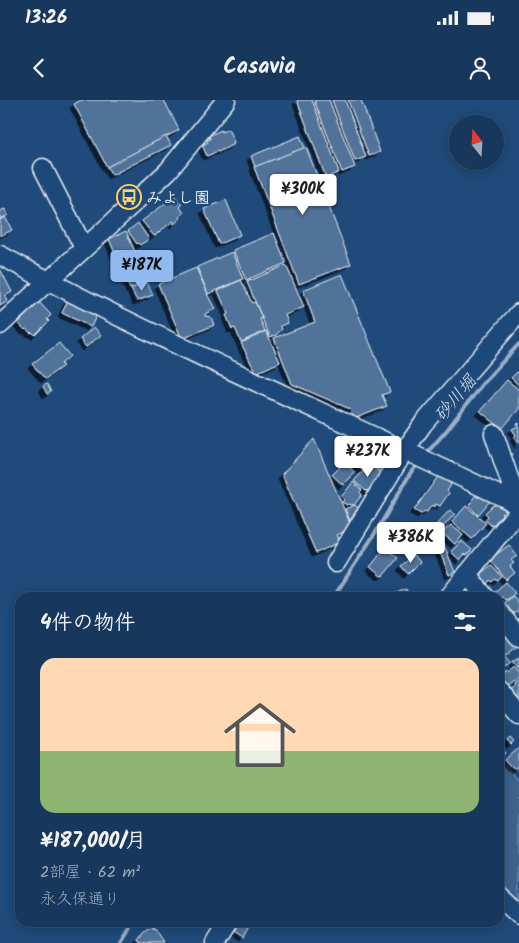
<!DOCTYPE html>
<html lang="ja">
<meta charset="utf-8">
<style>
:root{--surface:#17385c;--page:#203f62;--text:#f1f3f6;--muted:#9eacbb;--line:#365272;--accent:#90b9f0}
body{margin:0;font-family:Kalam,"Klee One",sans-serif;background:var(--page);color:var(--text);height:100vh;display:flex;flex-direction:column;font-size:19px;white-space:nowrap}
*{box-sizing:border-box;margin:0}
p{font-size:16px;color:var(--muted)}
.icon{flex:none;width:28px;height:28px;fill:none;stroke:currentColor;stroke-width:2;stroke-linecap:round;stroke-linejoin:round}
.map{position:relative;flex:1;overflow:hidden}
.sheet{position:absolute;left:15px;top:492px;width:489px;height:335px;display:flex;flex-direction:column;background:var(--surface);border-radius:15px;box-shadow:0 2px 12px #0003,0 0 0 1px var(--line)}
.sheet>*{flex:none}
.needle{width:32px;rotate:342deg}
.buttons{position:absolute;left:449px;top:15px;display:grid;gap:10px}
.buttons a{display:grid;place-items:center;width:55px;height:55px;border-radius:50%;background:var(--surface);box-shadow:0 2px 12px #0003,0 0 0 1px var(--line);font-size:25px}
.price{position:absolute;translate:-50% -42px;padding:0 11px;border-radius:5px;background:#fff;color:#222;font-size:16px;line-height:32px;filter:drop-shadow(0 1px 2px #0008)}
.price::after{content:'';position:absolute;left:50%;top:30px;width:15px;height:11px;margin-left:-8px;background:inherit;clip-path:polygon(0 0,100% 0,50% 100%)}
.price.on{background:var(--accent);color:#111}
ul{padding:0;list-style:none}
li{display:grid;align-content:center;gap:10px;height:265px;padding:0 25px}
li+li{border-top:1px solid var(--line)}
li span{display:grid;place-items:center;height:155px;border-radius:15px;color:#555}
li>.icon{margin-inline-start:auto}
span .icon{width:90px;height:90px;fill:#fffc;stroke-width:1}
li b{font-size:21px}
h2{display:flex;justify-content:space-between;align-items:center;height:60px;padding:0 25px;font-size:21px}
.status{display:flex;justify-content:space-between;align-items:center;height:35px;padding:0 25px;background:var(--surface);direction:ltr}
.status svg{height:14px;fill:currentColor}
header{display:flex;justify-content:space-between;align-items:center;height:65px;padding:0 25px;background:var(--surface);font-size:22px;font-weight:600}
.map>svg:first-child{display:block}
.green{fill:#3c628c;stroke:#92aac2}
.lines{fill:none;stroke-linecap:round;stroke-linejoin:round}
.stream{stroke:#9ab0c7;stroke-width:4}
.building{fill:#517399;stroke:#e8f1f8;filter:url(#shadow)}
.minor-casing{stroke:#e8f1f8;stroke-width:21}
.minor{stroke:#1f4a7a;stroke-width:18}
.labels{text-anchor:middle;stroke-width:5;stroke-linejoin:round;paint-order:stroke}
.poi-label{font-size:16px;font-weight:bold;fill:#e8f1f8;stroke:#1f4a7a;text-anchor:start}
.water-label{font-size:18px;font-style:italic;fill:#d4e1ec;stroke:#1f4a7a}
</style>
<div class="status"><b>13:26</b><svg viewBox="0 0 49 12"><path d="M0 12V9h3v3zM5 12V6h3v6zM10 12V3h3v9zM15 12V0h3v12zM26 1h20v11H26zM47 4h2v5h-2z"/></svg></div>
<header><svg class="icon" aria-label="back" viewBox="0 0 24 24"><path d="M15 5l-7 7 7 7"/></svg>Casavia<svg class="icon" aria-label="person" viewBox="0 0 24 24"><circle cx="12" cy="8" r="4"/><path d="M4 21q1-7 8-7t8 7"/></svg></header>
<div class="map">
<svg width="519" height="843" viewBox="0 0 519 843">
<defs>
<filter id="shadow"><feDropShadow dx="-4" dy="4" stdDeviation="0" flood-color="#0009"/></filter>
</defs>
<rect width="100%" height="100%" fill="#1f4a7a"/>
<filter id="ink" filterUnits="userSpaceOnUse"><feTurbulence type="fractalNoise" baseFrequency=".02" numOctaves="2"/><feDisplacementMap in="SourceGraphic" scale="10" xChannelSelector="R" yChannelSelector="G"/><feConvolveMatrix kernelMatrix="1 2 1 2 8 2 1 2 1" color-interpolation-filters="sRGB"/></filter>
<g filter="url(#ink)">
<polygon class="green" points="499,659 519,682 519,799 514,802 499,787"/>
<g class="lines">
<g class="stream">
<polyline points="425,355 447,330 483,283 519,244"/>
<polyline points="333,498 379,427 411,372 419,363"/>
<polyline points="121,843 134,822"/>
</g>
</g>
<g class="building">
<polygon points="81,0 164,0 179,30 107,67 74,4"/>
<polygon points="297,0 312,0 339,72 326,78"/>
<polygon points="314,0 329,0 355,67 342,72"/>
<polygon points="332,0 345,0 366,57 355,61"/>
<polygon points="348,0 361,0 380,52 369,56"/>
<polygon points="228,29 234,42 233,42 234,44 218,52 218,51 207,56 202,45 208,42 207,40 210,39 209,36 221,30 222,32"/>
<polygon points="166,36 171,45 112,75 107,67"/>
<polygon points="300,36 305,48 255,67 251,56"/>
<polygon points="306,47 351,164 299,184 254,67"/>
<polygon points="175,96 182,105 180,107 184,113 179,117 181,118 174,124 173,121 154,136 142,121"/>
<polygon points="226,100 240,135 219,144 204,109"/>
<polygon points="5,109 8,115 0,119 0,111"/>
<polygon points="5,117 12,130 0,136 0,120"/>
<polygon points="138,123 149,139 140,145 138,143 137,144 128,131"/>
<polygon points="126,131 148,182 130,189 109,139"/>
<polygon points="274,133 286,163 246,180 233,150"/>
<polygon points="232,152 243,179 208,194 197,167"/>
<polygon points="286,165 304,207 285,215 288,223 281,226 282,229 276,235 270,237 247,182"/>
<polygon points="196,168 208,194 207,194 215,209 205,214 205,216 211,217 214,225 182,239 158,184"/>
<polygon points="0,169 12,192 5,196 8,201 0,206"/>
<polygon points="342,174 390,292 382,295 387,306 356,318 353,317 350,309 292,284 274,238 315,222 303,190"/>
<polygon points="241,180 252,203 255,202 262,218 260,219 265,231 241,242 235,228 232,229 226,215 228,214 218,191"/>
<polygon points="147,182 153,195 137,201 131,189"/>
<polygon points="68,200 97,214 91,227 62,213"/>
<polygon points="39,202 51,215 47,219 49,221 35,235 32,232 31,233 26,229 25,230 18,223"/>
<polygon points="94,227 101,235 86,247 80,239"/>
<polygon points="266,231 280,262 256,273 241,243"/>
<polygon points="59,243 70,256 61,264 63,266 45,279 32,264"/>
<polygon points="519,270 519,285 511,278"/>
<polygon points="507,280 519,290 519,309 502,329 480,311"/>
<polygon points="47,284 51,292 47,294 43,286"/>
<polygon points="519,323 519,344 514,337 516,335 512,329 518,326 517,324"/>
<polygon points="314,339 352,428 337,435 340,442 316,453 282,374"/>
<polygon points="384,349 395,358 384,375 370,362 381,351 382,352"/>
<polygon points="361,355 369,363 362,370 354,363"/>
<polygon points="345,362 355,373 343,385 332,375"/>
<polygon points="370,364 381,374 381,377 368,391 367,390 366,391 354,381"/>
<polygon points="439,375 451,383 450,384 451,385 447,391 449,393 440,406 436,404 434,407 432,405 427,412 425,411 421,414 414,410"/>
<polygon points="353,382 362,390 360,392 362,395 354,405 348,404 347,405 342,402 344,400 341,397"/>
<polygon points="482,394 490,401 478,415 469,406 473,401 472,400 476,395 478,398"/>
<polygon points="497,403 499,403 506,409 501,414 502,415 492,426 485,420 488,416 485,413 493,405 494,406"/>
<polygon points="355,405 363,412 353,428 345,409"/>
<polygon points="466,406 486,423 472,439 452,422"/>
<polygon points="450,410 455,414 440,430 435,426"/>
<polygon points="451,425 463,435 455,444 442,433"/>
<polygon points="462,441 472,450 467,455 465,454 460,460 451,452 460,442 461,443"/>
<polygon points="444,445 455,472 449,475 438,447"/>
<polygon points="509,445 517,456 511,460 514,463 510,466 515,473 506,480 490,459"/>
<polygon points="385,448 398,458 383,476 382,475 381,476 370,467"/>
<polygon points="414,455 420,462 408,474 401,466"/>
<polygon points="491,465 502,477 498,481 495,479 492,482 490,480 487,484 479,475"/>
<polygon points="506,482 515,493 507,500 507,499 505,500 502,497 499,500 499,498 495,498 492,494"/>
<polygon points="406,489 410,498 385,498"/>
<polygon points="513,496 519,503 519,510 514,514 513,512 509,515 501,506"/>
<polygon points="506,535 517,546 506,556 499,548 499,542"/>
<polygon points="499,550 510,563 499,572"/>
<polygon points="519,558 519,571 512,562"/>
<polygon points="513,567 519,574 519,578 515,582 514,581 506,587 499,579 499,578 506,571 507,573"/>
<polygon points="519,581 519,603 509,592 515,587 514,585"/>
<polygon points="502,636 505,640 501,644 502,645 499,648 499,639"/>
<polygon points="510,638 514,642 511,645 507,641"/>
<polygon points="501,648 506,653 500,658 499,656 499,650"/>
<polygon points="519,648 519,667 515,670 513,667 512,668 505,660"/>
<polygon points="239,822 251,822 242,838 233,832"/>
<polygon points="153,828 154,830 155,829 164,843 141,843 139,840 145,833"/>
</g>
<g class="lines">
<defs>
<g id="minor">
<polyline points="43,68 84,148"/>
<path d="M0,155C165,245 340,318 509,400L517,406L519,409"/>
<polyline points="0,225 110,125 168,71 226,0"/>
<polyline points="494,334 514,393 517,406"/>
<polyline points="336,463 405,350 423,324 519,213"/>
<polyline points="467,474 486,498"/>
<polyline points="448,498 512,419 519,416"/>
<polyline points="499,512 519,537"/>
<polyline points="499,591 519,615"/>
<polyline points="499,797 519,815"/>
<polyline points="215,843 228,822"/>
</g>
</defs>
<use href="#minor" class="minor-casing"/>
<use href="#minor" class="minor"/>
</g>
</g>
<defs>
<symbol id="bus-ring" viewBox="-11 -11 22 22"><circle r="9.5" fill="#1f4a7a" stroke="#ffd166" stroke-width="1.5"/><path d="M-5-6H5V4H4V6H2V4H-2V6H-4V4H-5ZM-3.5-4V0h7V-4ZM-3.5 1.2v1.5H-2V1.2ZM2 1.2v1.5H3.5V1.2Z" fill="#ffd166"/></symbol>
</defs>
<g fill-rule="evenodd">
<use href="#bus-ring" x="115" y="83" width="28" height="28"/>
</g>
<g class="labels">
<g class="poi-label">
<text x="146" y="103">みよし園</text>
</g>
<g class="water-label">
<text transform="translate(455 298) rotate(-50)" y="6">砂川堀</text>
</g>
</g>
</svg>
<div class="buttons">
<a><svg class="needle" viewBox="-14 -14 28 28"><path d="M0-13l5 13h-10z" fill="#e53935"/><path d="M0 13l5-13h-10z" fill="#9eacbb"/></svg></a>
</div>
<b class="price" style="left:303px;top:116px">¥300K</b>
<b class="price on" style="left:142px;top:192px">¥187K</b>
<b class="price" style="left:368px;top:378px">¥237K</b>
<b class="price" style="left:411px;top:464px">¥386K</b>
<section class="sheet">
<h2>4件の物件<svg class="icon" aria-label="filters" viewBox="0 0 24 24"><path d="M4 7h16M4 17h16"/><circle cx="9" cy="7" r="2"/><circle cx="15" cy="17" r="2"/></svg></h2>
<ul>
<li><span style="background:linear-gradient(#ffd9b3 60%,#8fb573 0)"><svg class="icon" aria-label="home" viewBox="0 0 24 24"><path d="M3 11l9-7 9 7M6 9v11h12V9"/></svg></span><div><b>¥187,000/月</b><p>2部屋 · 62 m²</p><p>永久保通り</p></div></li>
</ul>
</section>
</div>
